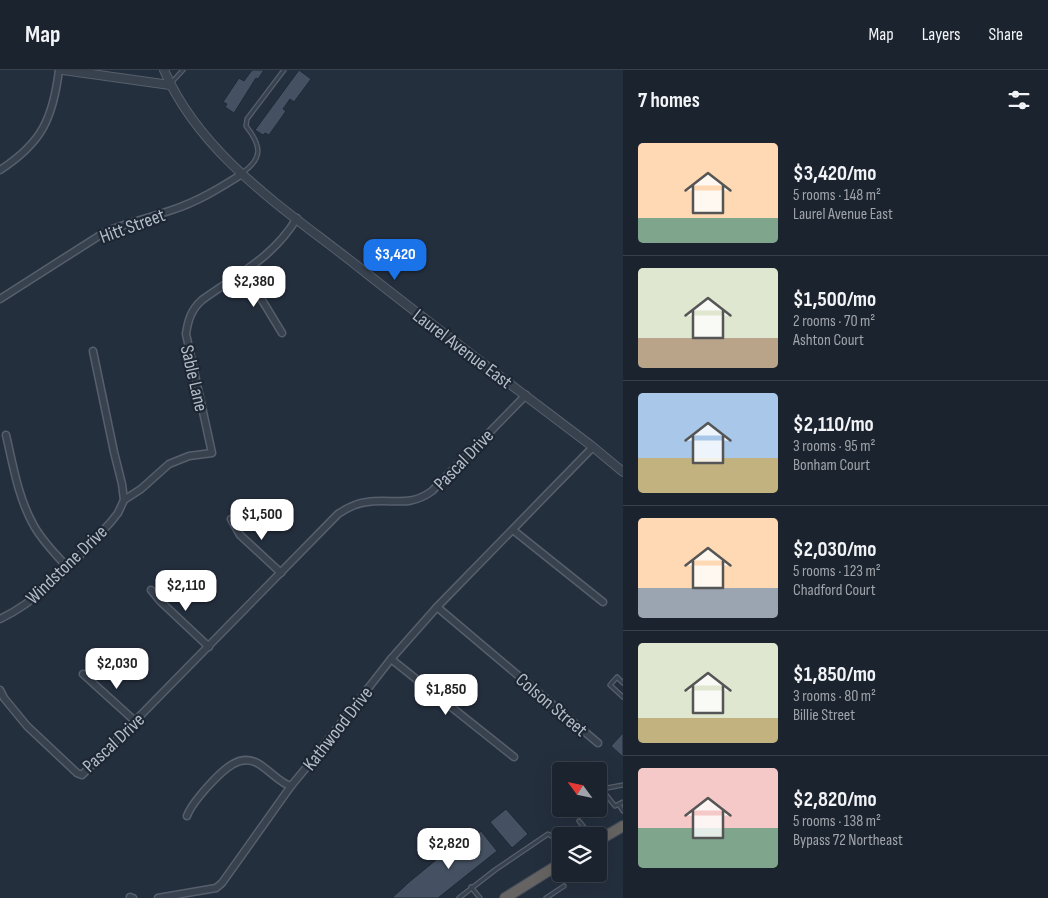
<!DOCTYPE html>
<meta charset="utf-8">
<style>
:root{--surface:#1b232e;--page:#242b36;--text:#f1f3f6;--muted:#a0a4aa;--line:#39404a;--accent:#1a73e8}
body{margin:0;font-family:"Sofia Sans Condensed",sans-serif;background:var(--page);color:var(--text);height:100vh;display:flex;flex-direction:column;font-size:19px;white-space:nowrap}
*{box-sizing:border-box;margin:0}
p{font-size:16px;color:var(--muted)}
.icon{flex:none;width:28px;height:28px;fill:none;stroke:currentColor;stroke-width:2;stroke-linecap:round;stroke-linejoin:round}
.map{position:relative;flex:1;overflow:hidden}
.sheet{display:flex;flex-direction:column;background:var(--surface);width:425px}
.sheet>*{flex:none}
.needle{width:32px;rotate:303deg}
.fabs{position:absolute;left:552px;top:692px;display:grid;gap:10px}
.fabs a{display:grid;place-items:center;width:55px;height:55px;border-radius:5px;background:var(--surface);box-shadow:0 5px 20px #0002,0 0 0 1px var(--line);font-size:25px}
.price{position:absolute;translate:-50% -42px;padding:0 11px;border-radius:10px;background:#fff;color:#222;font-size:16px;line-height:32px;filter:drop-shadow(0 1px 2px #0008)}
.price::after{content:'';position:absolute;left:50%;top:30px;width:15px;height:11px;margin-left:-8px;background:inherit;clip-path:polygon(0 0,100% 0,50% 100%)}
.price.selected{background:var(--accent);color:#fff}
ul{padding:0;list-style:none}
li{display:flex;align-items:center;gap:15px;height:125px;padding:0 15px}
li+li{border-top:1px solid var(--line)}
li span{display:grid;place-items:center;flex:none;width:140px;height:100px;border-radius:5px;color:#555}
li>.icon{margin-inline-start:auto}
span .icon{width:60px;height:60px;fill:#fffc;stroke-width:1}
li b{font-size:21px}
h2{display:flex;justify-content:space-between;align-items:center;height:60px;padding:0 15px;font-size:21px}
header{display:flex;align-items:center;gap:30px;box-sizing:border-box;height:70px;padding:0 25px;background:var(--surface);border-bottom:1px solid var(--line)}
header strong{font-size:24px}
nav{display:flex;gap:28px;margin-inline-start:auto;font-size:18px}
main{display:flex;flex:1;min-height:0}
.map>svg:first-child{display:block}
.building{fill:#455162;stroke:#1f2835}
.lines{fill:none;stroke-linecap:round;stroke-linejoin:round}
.service-casing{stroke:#565f6c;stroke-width:5.5}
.minor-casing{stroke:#565f6c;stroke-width:9}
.tertiary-casing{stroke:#565f6c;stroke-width:10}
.trunk-casing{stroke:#434c59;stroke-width:12}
.service{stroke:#38414e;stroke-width:3}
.minor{stroke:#38414e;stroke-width:6}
.tertiary{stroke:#38414e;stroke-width:8}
.trunk{stroke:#656462;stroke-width:10}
.labels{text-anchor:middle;stroke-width:4.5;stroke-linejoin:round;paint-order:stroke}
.street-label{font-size:19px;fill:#b4bcc9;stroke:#1d2633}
</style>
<header>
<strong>Map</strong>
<nav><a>Map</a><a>Layers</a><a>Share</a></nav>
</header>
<main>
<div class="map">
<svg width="623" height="828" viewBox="0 0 623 828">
<rect width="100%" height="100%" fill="#242f3e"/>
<g class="building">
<polygon points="252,0 264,0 258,9 256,8 234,43 225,37 227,34 223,32 239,8 244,11"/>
<polygon points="299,0 311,9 294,32 290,29 283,39 286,41 269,65 265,63 263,65 255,60"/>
<polygon points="623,663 623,687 611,676"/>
<polygon points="506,739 528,764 512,778 490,752"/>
<polygon points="579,739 603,739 586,749"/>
<polygon points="481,761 497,781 438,828 392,828 408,813 442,785 446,789"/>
</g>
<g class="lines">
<defs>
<g id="service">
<polyline points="172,12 183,0"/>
<path d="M242,103C264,88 261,75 246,56L247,49L284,0"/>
<polyline points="623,613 617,607 610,615 623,627"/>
<polyline points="623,715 607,718 603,721 615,736 623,732"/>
<polyline points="619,735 623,741"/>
<polyline points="579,751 591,766"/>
<polyline points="471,817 480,828"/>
<polyline points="459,828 495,800 548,764 561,772"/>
<polyline points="546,828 564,816"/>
</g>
<g id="minor">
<path d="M0,100C42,73 53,48 59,0"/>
<polyline points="245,202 282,263"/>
<path d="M0,229L105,162C126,153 150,148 172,140C197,132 220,118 242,104"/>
<path d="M6,365C13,395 18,427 33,454C41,470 55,483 67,497"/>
<path d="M124,430L141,419L169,394L189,386L212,383L186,264C188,250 191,240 202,230C238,204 273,188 297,148"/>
<polyline points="231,449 240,465 281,503"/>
<polyline points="513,460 603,532"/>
<polyline points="151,520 160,531 209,577"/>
<polyline points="437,537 598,673"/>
<path d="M0,549C44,528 77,488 110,453L118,443L124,430L122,414L114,382L93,281"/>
<polyline points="391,589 514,687"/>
<polyline points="83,604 136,652"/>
<path d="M0,620L4,628L27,656L77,703L82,705L338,444C347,438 356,433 367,432C392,428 409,438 432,421L526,325"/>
<path d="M187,746C192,732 220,701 233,694C240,690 248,689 255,692C267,697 280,714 291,716"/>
<polyline points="130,827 133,828"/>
<polyline points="158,828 216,818 222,813 291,716 305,699 391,589 437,537 593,377"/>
</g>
<g id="tertiary">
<polyline points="63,0 170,15"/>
<path d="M164,0C201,86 285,139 356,195C434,257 514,317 593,377L623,402"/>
</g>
<g id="trunk">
<polyline points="599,770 623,756"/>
<polyline points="505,828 561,793"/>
</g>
</defs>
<use href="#service" class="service-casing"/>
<use href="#minor" class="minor-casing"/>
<use href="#tertiary" class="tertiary-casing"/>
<use href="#trunk" class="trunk-casing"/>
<use href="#service" class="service"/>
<use href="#minor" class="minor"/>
<use href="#tertiary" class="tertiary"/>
<use href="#trunk" class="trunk"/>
</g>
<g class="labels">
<g class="street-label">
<text transform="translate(132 155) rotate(-20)" y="7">Hitt Street</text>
<text transform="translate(463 278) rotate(37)" y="7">Laurel Avenue East</text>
<text transform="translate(195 308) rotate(77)" y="7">Sable Lane</text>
<text transform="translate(463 389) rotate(-46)" y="7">Pascal Drive</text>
<text transform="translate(66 494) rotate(-44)" y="7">Windstone Drive</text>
<text transform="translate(552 634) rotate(40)" y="7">Colson Street</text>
<text transform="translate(337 658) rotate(-52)" y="7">Kathwood Drive</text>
<text transform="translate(113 672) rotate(-43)" y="7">Pascal Drive</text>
</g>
</g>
</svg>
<div class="fabs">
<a><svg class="needle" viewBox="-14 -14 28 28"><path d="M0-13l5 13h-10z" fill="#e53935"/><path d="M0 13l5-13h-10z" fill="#a0a4aa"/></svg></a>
<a><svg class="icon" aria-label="layers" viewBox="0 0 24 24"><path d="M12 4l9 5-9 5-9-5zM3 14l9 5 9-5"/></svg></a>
</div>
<b class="price selected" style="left:395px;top:211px">$3,420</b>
<b class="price" style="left:254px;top:238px">$2,380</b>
<b class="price" style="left:262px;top:471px">$1,500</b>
<b class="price" style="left:186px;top:542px">$2,110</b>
<b class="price" style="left:117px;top:620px">$2,030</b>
<b class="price" style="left:446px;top:646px">$1,850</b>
<b class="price" style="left:449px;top:800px">$2,820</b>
</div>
<section class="sheet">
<h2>7 homes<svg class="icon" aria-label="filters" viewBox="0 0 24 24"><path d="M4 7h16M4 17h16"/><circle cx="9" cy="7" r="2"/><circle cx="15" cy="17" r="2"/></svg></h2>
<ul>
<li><span style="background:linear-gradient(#ffd9b3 75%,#7fa58c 0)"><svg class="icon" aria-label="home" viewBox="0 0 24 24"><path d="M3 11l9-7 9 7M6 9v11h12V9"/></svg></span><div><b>$3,420/mo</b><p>5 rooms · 148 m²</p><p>Laurel Avenue East</p></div></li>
<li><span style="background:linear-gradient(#dfe7d0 70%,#b9a48a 0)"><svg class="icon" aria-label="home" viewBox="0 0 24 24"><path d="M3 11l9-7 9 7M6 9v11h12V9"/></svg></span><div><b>$1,500/mo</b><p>2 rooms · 70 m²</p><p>Ashton Court</p></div></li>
<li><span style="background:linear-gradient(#a9c7e8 65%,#c2b280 0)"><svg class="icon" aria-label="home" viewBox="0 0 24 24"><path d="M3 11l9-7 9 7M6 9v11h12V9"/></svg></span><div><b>$2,110/mo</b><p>3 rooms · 95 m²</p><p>Bonham Court</p></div></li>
<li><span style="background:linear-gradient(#ffd9b3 70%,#9aa5b1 0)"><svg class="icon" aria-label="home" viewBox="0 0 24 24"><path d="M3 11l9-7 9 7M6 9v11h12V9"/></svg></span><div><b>$2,030/mo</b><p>5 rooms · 123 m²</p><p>Chadford Court</p></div></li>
<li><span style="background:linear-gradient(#dfe7d0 75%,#c2b280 0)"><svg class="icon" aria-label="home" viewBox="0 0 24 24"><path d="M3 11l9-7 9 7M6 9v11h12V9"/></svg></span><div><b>$1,850/mo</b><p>3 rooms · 80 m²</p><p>Billie Street</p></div></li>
<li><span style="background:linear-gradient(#f6c9c9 60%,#7fa58c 0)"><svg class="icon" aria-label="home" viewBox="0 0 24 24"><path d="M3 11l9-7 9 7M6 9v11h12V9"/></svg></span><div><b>$2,820/mo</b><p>5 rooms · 138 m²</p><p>Bypass 72 Northeast</p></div></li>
</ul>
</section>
</main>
